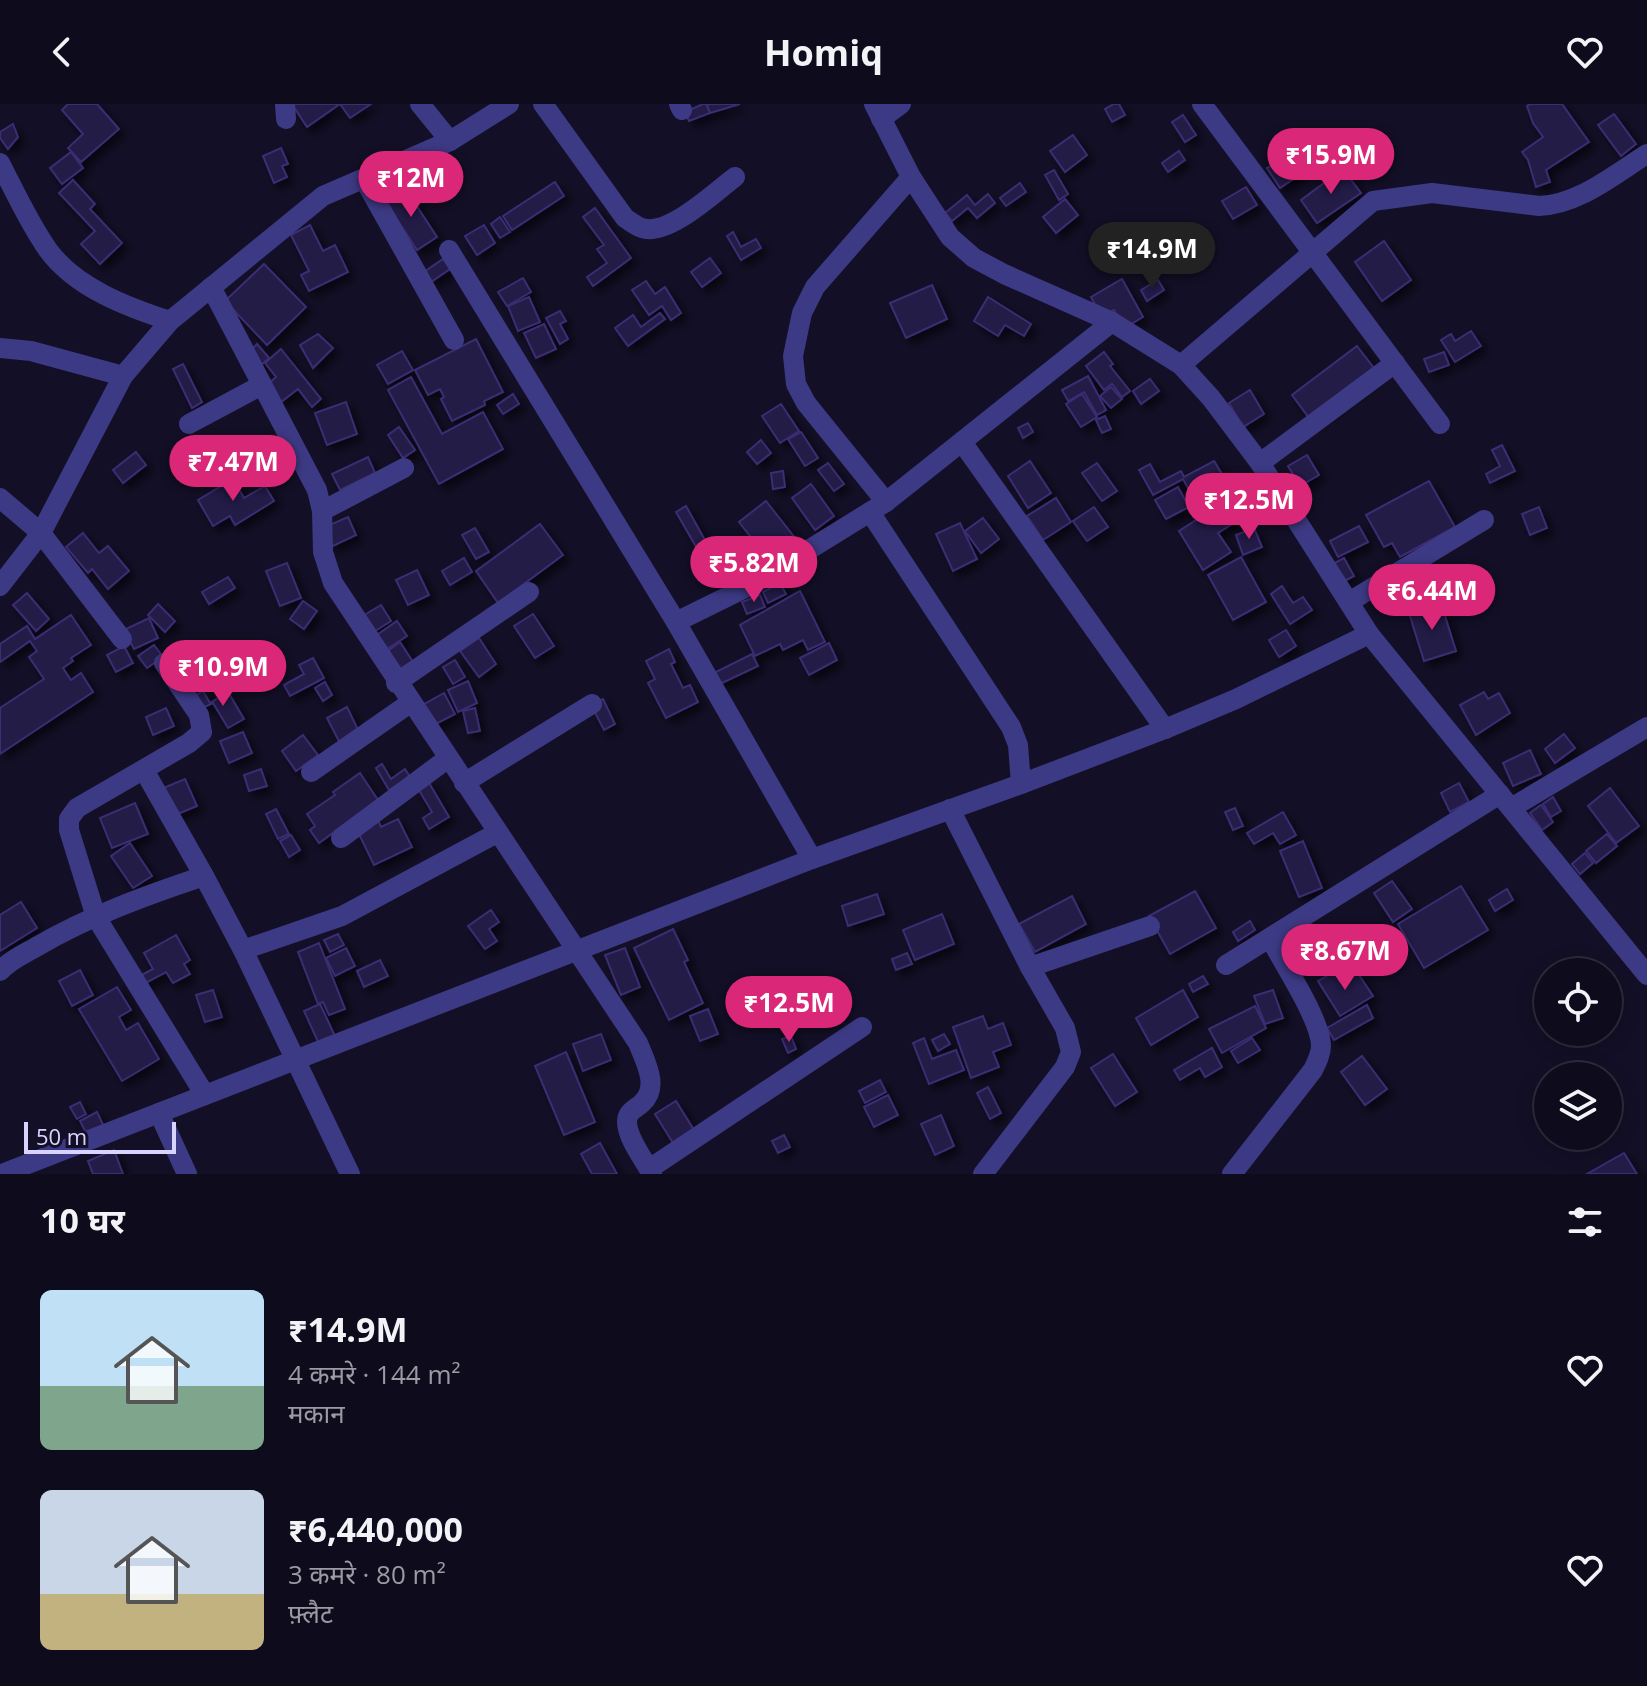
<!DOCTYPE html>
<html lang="hi">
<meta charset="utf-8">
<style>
:root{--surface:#0e0b1c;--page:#1c1929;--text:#f1f3f6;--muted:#9b9ba3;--line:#2e2b3b;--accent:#db2777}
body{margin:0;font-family:"Open Sans","Noto Sans Devanagari",sans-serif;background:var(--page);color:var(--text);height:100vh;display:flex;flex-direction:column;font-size:30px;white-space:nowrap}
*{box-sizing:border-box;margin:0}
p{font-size:26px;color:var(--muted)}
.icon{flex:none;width:44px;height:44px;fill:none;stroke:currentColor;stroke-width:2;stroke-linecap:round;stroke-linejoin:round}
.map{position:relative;height:1070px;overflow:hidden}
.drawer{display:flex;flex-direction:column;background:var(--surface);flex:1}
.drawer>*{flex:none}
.controls{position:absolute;left:1534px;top:854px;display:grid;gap:16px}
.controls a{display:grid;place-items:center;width:88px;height:88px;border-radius:50%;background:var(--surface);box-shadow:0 4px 20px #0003,0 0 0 2px var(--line);font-size:40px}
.scale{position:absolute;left:24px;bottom:20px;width:152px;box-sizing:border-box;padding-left:8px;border:4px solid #d9d4ff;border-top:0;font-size:22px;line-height:28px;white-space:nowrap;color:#d9d4ff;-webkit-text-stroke:6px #130f26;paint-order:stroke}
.price{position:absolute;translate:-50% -68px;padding:0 18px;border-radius:28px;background:var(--accent);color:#fff;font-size:26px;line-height:52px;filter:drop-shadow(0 2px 4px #0008)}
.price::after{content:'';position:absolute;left:50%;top:48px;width:24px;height:18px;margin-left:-12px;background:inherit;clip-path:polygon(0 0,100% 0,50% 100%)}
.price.current{background:#222;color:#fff}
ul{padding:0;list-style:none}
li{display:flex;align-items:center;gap:24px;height:200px;padding:0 40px}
li span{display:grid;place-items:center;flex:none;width:224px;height:160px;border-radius:12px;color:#555}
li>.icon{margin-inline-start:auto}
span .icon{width:96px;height:96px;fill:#fffc;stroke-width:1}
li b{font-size:34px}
h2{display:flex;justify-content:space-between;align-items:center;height:96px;padding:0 40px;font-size:34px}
header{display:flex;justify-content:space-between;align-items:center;height:104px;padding:0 40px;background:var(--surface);font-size:36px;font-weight:700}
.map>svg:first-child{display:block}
.building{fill:#241b47;stroke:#3b2d73;stroke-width:2;filter:url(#shadow)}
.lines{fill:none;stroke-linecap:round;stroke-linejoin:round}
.street{stroke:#3d3a85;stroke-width:20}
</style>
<header><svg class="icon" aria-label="back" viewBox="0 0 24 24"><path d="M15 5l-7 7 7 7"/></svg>Homiq<svg class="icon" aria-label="heart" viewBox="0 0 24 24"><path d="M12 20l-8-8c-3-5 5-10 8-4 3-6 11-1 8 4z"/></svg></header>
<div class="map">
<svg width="1647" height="1070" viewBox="0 0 1647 1070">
<defs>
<filter id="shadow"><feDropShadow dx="5.5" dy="5.5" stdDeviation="4" flood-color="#0009"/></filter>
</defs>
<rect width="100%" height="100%" fill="#130f26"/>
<g class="building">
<polygon points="68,0 97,0 119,25 81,58 68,44 83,30 62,6"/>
<polygon points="292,0 371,0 350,14 340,0 307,23"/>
<polygon points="703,0 706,0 710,9 689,17 685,8"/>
<polygon points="707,0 740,0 710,9"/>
<polygon points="1114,0 1119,0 1125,11 1112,18 1105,5"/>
<polygon points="1530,0 1562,0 1589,38 1546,66 1550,78 1536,83 1528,56 1522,48 1543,33 1533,19 1527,2"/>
<polygon points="1614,10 1636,40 1621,52 1598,21"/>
<polygon points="1183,11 1196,31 1185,38 1172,18"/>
<polygon points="13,20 18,33 8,45 0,34 0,28"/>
<polygon points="1073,31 1087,51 1065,68 1050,47"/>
<polygon points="281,44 288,60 282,62 287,73 274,79 263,52"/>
<polygon points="1179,47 1185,56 1168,68 1162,59"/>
<polygon points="71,48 83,64 62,80 50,64"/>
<polygon points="1289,51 1301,70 1280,84 1267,64"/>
<polygon points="1343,65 1361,89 1317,119 1301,96"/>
<polygon points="1054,66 1068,90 1059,96 1045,71"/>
<polygon points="73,76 95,100 90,105 122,139 100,160 81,140 95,127 59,89"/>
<polygon points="555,78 564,92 512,126 503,112"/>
<polygon points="1020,79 1026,88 1006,102 1000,94"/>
<polygon points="1246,83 1257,101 1233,115 1222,97"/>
<polygon points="405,84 437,133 417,146 385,97"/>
<polygon points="988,90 995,99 977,114 968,104 952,117 945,109 967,91 975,101"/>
<polygon points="1065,95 1078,111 1056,129 1043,113"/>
<polygon points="595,104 631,154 593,182 587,173 607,159 597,145 604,141 583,113"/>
<polygon points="500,113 510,128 500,134 491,120"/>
<polygon points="310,121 323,147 335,141 348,168 309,187 301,171 309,167 291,131"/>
<polygon points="484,121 495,139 477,151 465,132"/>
<polygon points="733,128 741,143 756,135 761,144 741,156 727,132"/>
<polygon points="1384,137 1411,176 1382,197 1355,158"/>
<polygon points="710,154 721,169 702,183 691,168"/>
<polygon points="443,155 450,165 431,178 424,168"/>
<polygon points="264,160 306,203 267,241 225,197"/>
<polygon points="523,174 531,188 507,202 498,188"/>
<polygon points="1122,175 1143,213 1124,224 1114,206 1102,213 1091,193"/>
<polygon points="1158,176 1164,186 1147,197 1141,186"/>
<polygon points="646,177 655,190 665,183 681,209 671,216 662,202 649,211 632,186"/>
<polygon points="932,181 947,215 906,234 890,199"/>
<polygon points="529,193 540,218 518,227 508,202"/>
<polygon points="988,193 1031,220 1024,232 1005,221 998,232 974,217"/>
<polygon points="560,207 566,217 560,220 568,235 560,240 546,214"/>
<polygon points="660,209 665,215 628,242 615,224 633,211 641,223"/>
<polygon points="544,220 556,245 536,254 524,229"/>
<polygon points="1471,227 1481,242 1455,258 1441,236 1451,230 1455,237"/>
<polygon points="318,230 333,244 313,264 300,241"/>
<polygon points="476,235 503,288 484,297 485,301 452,317 441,295 444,293 440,285 428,291 415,266"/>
<polygon points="257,240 269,254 261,261 249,248"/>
<polygon points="1357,242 1377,268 1312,318 1292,291"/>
<polygon points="281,245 321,295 312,303 298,285 281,298 267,281 276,273 265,259"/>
<polygon points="402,247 413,266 388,280 377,261"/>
<polygon points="1104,248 1113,260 1110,262 1130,287 1122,293 1112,280 1104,286 1086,262"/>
<polygon points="1444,248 1449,261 1429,268 1424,255"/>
<polygon points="183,260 202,298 192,304 173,265"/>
<polygon points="1088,272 1106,306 1097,311 1084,288 1068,297 1062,286"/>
<polygon points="411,273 442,330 483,308 503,345 439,380 388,286"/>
<polygon points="1150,275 1159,287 1141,300 1133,287"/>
<polygon points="1111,283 1122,295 1111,304 1100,292"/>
<polygon points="1250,286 1264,310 1243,323 1229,299"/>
<polygon points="513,290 519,300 503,310 497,301"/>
<polygon points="1082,290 1097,313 1081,323 1066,300"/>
<polygon points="346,298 357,330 327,341 315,309"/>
<polygon points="781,300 799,327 780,339 762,312"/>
<polygon points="1105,312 1111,325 1102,329 1096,316"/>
<polygon points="1028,319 1033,328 1023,334 1018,324"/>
<polygon points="399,323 415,346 403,354 388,331"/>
<polygon points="801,328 818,354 805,362 788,335"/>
<polygon points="761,336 771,349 757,360 747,348"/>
<polygon points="1502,341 1515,367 1490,379 1486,370 1500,362 1492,346"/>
<polygon points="136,348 146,361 123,379 113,366"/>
<polygon points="1307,351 1319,371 1300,382 1288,362"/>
<polygon points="368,353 375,369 340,386 332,370"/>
<polygon points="1030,357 1051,389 1028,404 1008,372"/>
<polygon points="1214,357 1225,375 1193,393 1183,375 1153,391 1139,366 1150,360 1160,378 1181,367 1184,373"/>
<polygon points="828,359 844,380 834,387 818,366"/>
<polygon points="1097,359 1117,387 1102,397 1082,369"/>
<polygon points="783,367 785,383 773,385 771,369"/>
<polygon points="233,375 244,394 265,382 274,397 235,421 230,412 213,422 198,396"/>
<polygon points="1429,377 1455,423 1400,453 1392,439 1384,443 1366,411"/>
<polygon points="811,380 834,412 815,426 792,394"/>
<polygon points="1178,383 1189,403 1166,415 1155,396"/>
<polygon points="1238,389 1251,408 1218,429 1231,448 1203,466 1179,427"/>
<polygon points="1056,394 1071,418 1043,436 1027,412"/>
<polygon points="766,397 799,439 772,460 739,418"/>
<polygon points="686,402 711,447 702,453 676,408"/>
<polygon points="1094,403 1108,423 1087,437 1073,417"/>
<polygon points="1539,403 1547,424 1530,431 1522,410"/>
<polygon points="348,413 356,431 333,442 325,423"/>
<polygon points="983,414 999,435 981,449 965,427"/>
<polygon points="960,419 977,455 953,467 936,430"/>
<polygon points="540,420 563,451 498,499 476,467"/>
<polygon points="1359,422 1368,438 1338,453 1330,437"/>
<polygon points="475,424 489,448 476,455 462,431"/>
<polygon points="1254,424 1262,443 1243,451 1236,431"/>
<polygon points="83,429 99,449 108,442 129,467 108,485 92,465 88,469 66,443"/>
<polygon points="1241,453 1266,498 1233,516 1208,471"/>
<polygon points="464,454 472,468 450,481 442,467"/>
<polygon points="1344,454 1354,472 1339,480 1329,462"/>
<polygon points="287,459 301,494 280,502 266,467"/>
<polygon points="417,466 429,491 408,501 396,476"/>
<polygon points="1468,470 1472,480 1444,493 1439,483"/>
<polygon points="228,473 235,484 209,500 202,488"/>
<polygon points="780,479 786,490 768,499 763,488"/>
<polygon points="1282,482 1293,499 1303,493 1312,506 1290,520 1271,490"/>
<polygon points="800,487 825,538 808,546 803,536 783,546 780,540 755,552 740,521"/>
<polygon points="27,489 49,515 36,527 13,501"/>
<polygon points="760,491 765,503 747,510 742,498"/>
<polygon points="303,497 317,507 304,525 290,515"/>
<polygon points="1441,499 1456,547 1424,557 1409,509"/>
<polygon points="158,500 175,517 165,528 148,511"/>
<polygon points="381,501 391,517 372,529 361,513"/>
<polygon points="533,510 554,542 535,554 514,522"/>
<polygon points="71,511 91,541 71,554 73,557 63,564 71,576 81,569 93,588 0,650 0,604 44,575 29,553 37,547 30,537 0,558 0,540 27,522 35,535"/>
<polygon points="149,514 158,534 134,545 124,526"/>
<polygon points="397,517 407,532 384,547 374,533"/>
<polygon points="1286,526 1296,542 1279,553 1269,536"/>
<polygon points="479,534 496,560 479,573 460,547"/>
<polygon points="400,538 413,558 398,568 385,549"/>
<polygon points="829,539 837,556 809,571 800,554"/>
<polygon points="154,541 163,553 147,564 138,552"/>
<polygon points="124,542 133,559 116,568 107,551"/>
<polygon points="669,545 675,558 671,560 683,584 690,581 698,598 666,614 648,579 655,575 646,557"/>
<polygon points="259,548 268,563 261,567 253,552"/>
<polygon points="752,550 758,562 720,580 714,569"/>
<polygon points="313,554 324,574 290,592 284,581 304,570 299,561"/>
<polygon points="455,556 465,573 453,580 443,563"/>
<polygon points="468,577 477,599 458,608 448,586"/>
<polygon points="325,578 332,591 323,597 315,584"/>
<polygon points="203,587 210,599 228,588 244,615 228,624 213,599 202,604 195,592"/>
<polygon points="1484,588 1488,595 1499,589 1510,609 1476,631 1460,601"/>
<polygon points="444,589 455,610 430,623 419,603"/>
<polygon points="603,595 615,620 604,626 591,601"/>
<polygon points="347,603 361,632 342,643 327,614"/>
<polygon points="166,604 174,622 153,631 146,613"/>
<polygon points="475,604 480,627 468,629 463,607"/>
<polygon points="243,628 252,649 229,659 220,637"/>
<polygon points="1564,630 1575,644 1555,659 1545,645"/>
<polygon points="303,631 318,651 296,667 282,647"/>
<polygon points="1530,646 1541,670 1513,682 1503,659"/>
<polygon points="382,660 391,675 405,665 410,673 389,686 376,664"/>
<polygon points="261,665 267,682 249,687 244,671"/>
<polygon points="360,669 378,696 319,739 310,726 315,722 307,710 335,691 333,688"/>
<polygon points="185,675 197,702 173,712 161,685"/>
<polygon points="428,677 449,713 429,725 423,714 432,708 417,683"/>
<polygon points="1459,679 1469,698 1450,708 1441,689"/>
<polygon points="1610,684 1639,722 1616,739 1588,702"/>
<polygon points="1553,693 1561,707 1551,713 1543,700"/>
<polygon points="135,699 148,730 112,744 100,714"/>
<polygon points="1541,701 1553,718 1542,726 1530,709"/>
<polygon points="1235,704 1243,722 1233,726 1225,708"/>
<polygon points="276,705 289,730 278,735 266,710"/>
<polygon points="1283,708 1296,731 1280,740 1273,729 1254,740 1247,729"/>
<polygon points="398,715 412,743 374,761 357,726 378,716 381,723"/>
<polygon points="1607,730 1617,742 1596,759 1586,747"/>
<polygon points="291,731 300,746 289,753 280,737"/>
<polygon points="1303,737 1322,784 1299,793 1280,747"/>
<polygon points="130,739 152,772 133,784 111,752"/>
<polygon points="1585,749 1593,759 1580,770 1572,760"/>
<polygon points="1392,777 1412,805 1393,818 1374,789"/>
<polygon points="1461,782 1488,826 1424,864 1398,820"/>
<polygon points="1507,785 1513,796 1495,807 1489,796"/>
<polygon points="1195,787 1216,824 1170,850 1149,812"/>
<polygon points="877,790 884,810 848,822 842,802"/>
<polygon points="1072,792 1086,820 1035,848 1019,820"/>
<polygon points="21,798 37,824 0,847 0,811"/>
<polygon points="491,806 499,818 489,825 497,837 485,845 468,822"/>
<polygon points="942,810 954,840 915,856 903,826"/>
<polygon points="1250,817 1255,826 1238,837 1233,828"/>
<polygon points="673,825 688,856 684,858 703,899 669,916 634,844"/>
<polygon points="338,830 344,841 330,848 324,836"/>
<polygon points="176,831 190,856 184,860 190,870 173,879 166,868 142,881 138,873 153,865 144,849"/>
<polygon points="319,839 345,905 329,911 323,898 318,900 298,848"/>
<polygon points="346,844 355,862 335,872 326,854"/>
<polygon points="625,844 640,883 621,891 605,851"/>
<polygon points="907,849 912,860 896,866 892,855"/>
<polygon points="380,856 388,872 364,883 357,867"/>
<polygon points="80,866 93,891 72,902 59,877"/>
<polygon points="1334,868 1340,878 1357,868 1373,892 1340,912 1318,877"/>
<polygon points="1203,872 1208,880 1193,888 1189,880"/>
<polygon points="117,883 131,906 119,913 126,926 138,919 159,955 122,977 79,905"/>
<polygon points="213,886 222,913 205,918 196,891"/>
<polygon points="1183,886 1198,913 1151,941 1136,914"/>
<polygon points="1273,886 1283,914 1265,920 1254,892"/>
<polygon points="320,900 335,932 319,940 304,907"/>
<polygon points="1367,901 1373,914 1334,936 1327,924"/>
<polygon points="1255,902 1266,924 1222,949 1209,925"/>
<polygon points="708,905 718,930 700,937 690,912"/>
<polygon points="983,912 988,925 1003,919 1011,941 993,948 999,963 971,974 953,923"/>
<polygon points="601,930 611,956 583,967 573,940"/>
<polygon points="944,930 950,940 938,947 932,936"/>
<polygon points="791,932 796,945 788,949 782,935"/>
<polygon points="924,934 932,955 956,946 964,966 929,980 913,939"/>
<polygon points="1252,934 1260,946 1238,959 1231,947"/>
<polygon points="1212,944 1222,963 1205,973 1200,964 1180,976 1174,966"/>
<polygon points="566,948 595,1018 564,1031 535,962"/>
<polygon points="1113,950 1137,988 1115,1002 1091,964"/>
<polygon points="1362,952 1387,985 1365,1001 1341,968"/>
<polygon points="880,976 886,988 865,999 859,987"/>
<polygon points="988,983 1001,1009 990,1015 977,989"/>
<polygon points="888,991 898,1011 874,1023 864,1003"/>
<polygon points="676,997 694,1026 673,1039 655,1010"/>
<polygon points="80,998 86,1010 77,1015 70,1003"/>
<polygon points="97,1008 104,1023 87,1031 80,1017"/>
<polygon points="941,1011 954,1042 935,1051 921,1020"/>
<polygon points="784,1031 790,1043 778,1049 772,1037"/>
<polygon points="600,1039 617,1070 592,1070 581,1050"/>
<polygon points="114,1046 123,1070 93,1070 88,1057"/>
<polygon points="1624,1049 1637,1070 1587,1070"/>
</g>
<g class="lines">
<g class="street">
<polyline points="285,0 286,15"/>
<polyline points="420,0 450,37"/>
<path d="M543,0L625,114C630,117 636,122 642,124C668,133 715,88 735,73"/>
<polyline points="679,0 682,6"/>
<polyline points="874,0 911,73 950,133 974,154 1004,170 1112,218 1181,261 1211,294 1260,359 1369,530 1647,871"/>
<polyline points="1202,0 1440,320"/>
<polyline points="881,15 901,0"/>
<path d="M0,59C15,88 29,119 48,146C76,184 127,203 170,217"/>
<polyline points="364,75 454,236"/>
<polyline points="449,146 676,518 755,479 886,398 1112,218"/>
<path d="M211,183L317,386L322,407L323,448L333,479L638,939C645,957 660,983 642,999C636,1005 627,1007 627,1018C627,1034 644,1056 652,1070"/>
<polyline points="0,244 31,247 123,272"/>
<path d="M1181,261L1373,97L1432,89L1539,102C1578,101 1615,70 1647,50"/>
<polyline points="189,320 262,281"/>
<polyline points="962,338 1165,625"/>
<polyline points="1260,359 1395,259"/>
<polyline points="0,394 41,429 122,535"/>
<polyline points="886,398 806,299 796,280 793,252 802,209 815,183 911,73"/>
<polyline points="322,407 404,364"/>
<polyline points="870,408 1011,623 1018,641 1021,680"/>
<polyline points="0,482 41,429 123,272 170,217 323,92 450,37 509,0"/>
<polyline points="1349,498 1484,416"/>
<polyline points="676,518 812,755"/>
<polyline points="164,559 199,611 202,628 189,639 77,704 69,715 69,726 96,813 205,991"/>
<polyline points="396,579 529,488"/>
<polyline points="144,666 204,772 243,846 350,1070"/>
<polyline points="311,668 410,599"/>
<polyline points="464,679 592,600"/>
<polyline points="1511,704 1647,623"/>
<polyline points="950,705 1030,863 1065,924 1071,948 1065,963 983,1070"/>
<polyline points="341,734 447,655"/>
<polyline points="243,846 342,812 497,729"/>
<polyline points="1226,861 1500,690"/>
<polyline points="1030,863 1150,822"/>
<path d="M0,867C10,856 24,850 36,843C89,812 147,791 204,772"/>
<polyline points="159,1009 187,1070"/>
<polyline points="649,1065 862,923"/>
<polyline points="2,1070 812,755 1021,680 1165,625 1236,595 1369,530"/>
<path d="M1232,1070L1313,966C1317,958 1321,950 1321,942C1321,916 1283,859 1270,834"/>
</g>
</g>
</svg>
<div class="controls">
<a><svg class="icon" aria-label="locate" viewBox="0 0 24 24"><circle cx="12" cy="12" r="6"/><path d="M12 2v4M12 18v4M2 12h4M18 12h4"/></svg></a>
<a><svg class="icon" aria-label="layers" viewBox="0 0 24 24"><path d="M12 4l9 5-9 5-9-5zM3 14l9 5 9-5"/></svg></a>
</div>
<div class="scale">50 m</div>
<b class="price" style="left:1331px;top:92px">₹15.9M</b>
<b class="price" style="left:411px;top:115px">₹12M</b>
<b class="price current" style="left:1152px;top:186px">₹14.9M</b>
<b class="price" style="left:233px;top:399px">₹7.47M</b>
<b class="price" style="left:1249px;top:437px">₹12.5M</b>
<b class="price" style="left:754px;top:500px">₹5.82M</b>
<b class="price" style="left:1432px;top:528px">₹6.44M</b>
<b class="price" style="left:223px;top:604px">₹10.9M</b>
<b class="price" style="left:1345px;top:888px">₹8.67M</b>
<b class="price" style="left:789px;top:940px">₹12.5M</b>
</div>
<section class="drawer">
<h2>10 घर<svg class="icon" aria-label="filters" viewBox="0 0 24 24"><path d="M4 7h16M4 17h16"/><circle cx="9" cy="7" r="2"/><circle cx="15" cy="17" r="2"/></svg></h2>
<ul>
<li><span style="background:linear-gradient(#bfe0f5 60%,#7fa58c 0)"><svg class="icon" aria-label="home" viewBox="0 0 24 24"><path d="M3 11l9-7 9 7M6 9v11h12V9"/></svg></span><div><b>₹14.9M</b><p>4 कमरे · 144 m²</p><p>मकान</p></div><svg class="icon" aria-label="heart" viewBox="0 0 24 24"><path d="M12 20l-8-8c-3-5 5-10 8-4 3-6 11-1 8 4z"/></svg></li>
<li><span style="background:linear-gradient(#c9d6e8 65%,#c2b280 0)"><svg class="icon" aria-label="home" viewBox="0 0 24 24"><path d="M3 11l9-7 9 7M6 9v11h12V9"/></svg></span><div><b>₹6,440,000</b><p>3 कमरे · 80 m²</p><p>फ़्लैट</p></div><svg class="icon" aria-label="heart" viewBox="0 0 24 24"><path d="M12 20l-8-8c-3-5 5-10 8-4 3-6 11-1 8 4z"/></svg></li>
</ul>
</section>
